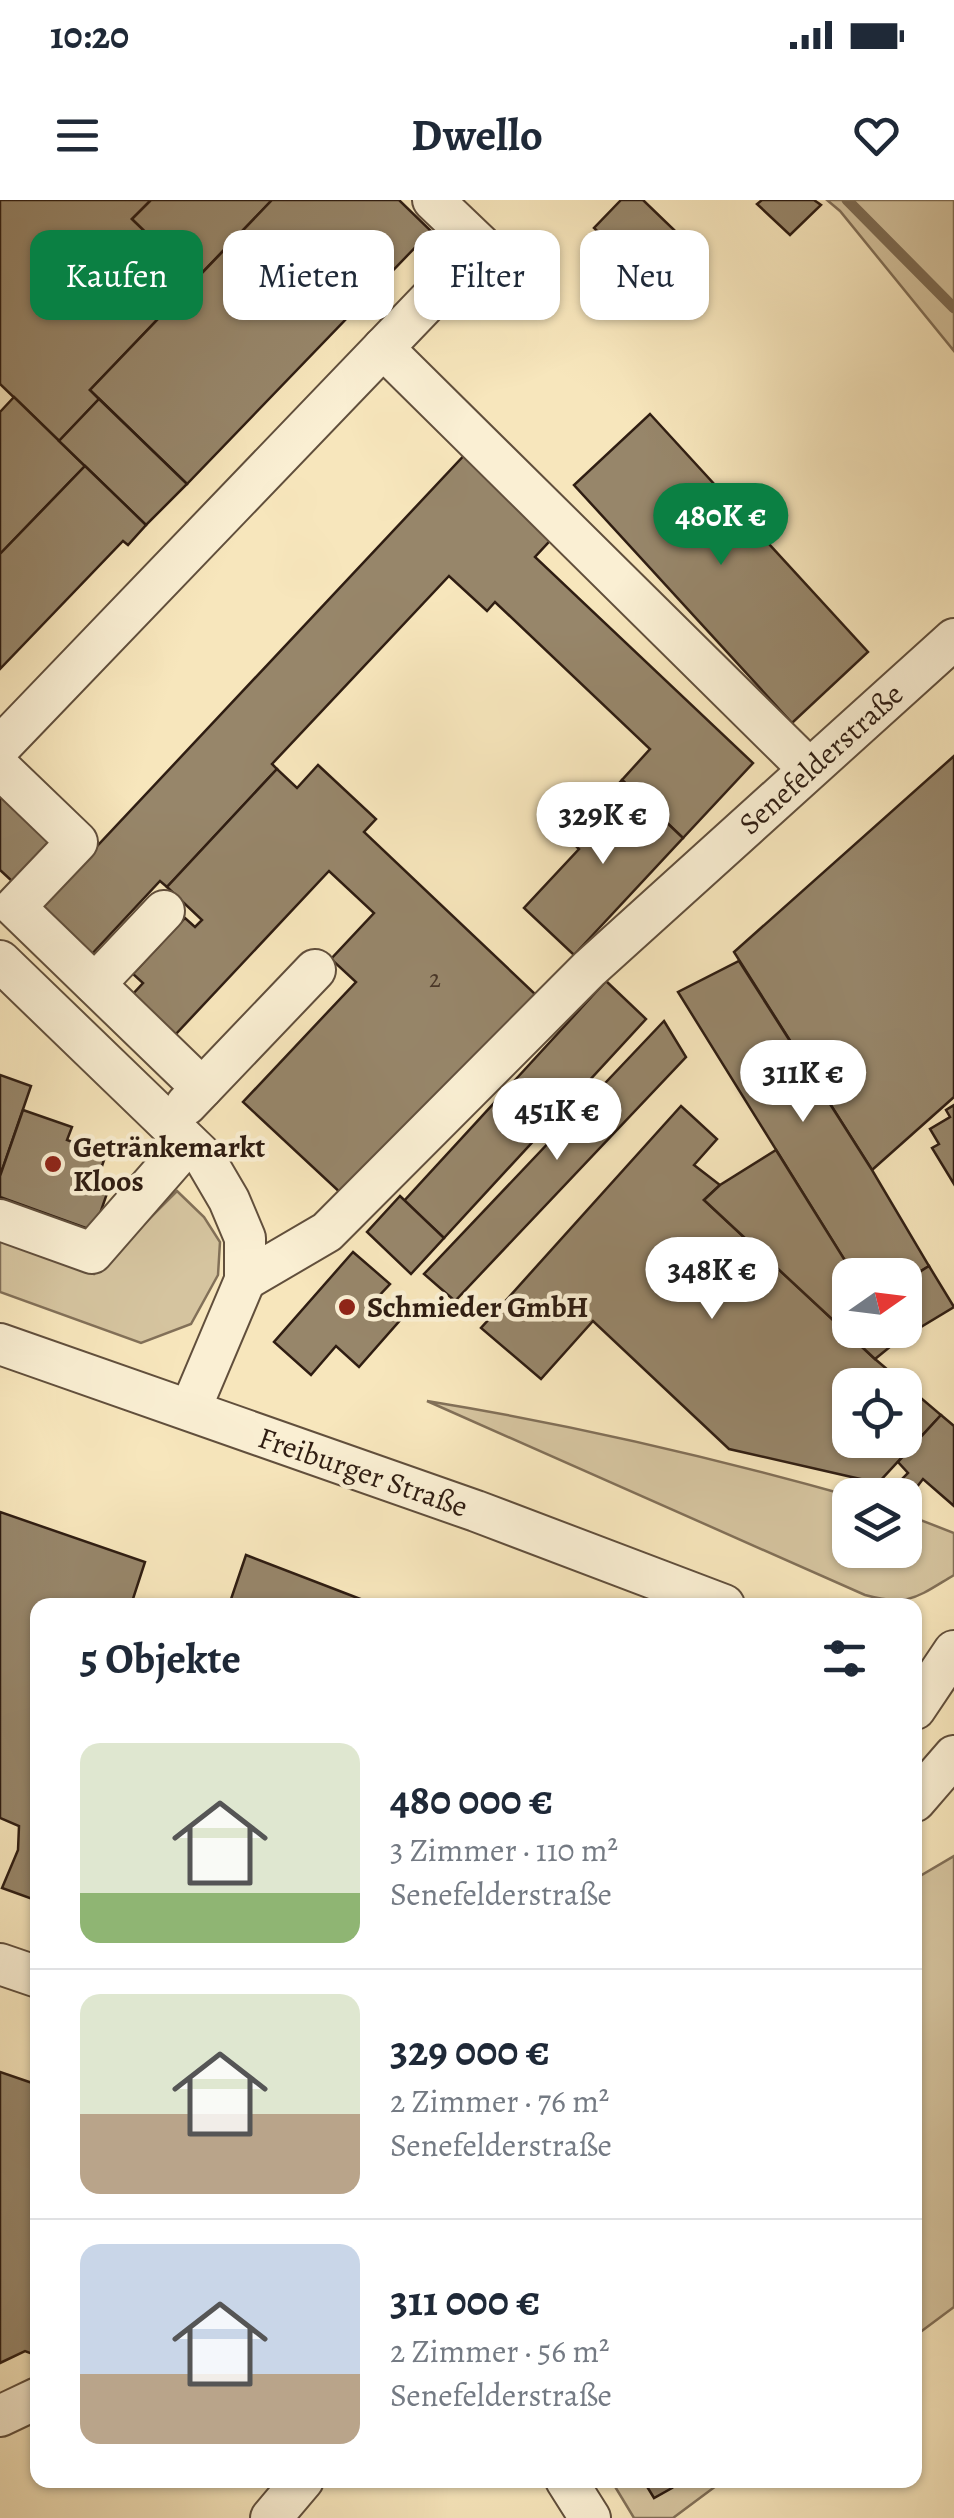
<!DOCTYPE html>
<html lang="de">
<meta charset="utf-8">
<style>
:root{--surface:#fff;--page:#f6f6f7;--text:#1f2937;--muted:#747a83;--line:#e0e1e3;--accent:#0b8043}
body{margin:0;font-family:Alegreya,serif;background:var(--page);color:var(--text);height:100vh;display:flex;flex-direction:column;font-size:38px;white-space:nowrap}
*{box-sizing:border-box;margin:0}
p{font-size:32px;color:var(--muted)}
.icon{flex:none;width:55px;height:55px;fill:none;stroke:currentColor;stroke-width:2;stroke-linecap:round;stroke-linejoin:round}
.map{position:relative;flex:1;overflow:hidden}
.panel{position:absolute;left:30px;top:1398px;width:892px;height:890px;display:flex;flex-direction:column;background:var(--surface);border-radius:20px;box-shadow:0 2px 8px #0004}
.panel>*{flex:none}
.banner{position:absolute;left:30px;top:30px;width:895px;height:90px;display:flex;gap:20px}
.needle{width:65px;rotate:76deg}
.buttons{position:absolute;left:832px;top:1058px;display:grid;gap:20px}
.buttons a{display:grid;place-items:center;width:90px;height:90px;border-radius:20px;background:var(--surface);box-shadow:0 2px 8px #0004;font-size:50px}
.price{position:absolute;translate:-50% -85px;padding:0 22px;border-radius:35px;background:#fff;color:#222;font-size:32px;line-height:65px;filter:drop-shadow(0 2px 5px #0008)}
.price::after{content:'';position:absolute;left:50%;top:60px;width:30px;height:22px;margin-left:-15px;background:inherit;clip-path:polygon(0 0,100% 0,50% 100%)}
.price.current{background:var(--accent);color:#fff}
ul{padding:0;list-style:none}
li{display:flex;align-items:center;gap:30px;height:250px;padding:0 50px}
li+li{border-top:2px solid var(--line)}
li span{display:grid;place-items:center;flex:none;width:280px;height:200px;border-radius:20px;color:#555}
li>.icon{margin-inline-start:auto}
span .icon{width:120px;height:120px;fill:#fffc;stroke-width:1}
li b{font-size:42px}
h2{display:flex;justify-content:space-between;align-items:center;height:120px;padding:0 50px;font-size:42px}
.tag{padding:0 35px;border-radius:20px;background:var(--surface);box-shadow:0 2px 8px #0004;font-size:35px;line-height:90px}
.tag.current{background:var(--accent);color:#fff}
.status{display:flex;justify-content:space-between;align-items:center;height:70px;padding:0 50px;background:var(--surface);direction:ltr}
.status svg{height:28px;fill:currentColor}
header{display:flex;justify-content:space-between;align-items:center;height:130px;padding:0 50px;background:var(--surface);font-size:45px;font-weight:700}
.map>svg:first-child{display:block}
.green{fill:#d5c49f;stroke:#827058;stroke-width:2.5}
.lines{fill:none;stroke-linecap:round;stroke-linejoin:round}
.stream{stroke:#7e6d55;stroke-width:11}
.building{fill:#97866a;stroke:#2f1d12;stroke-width:2.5;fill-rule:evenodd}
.minor-casing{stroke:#614f3c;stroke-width:44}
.minor{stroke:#faefd3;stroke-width:40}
.poi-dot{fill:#8f2418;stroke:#faefd3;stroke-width:4}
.labels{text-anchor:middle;stroke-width:9;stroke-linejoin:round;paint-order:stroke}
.number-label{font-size:25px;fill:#493728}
.street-label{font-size:30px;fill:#2f1d12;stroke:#faefd3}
.poi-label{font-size:30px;font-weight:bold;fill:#2f1d12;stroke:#faefd3;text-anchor:start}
</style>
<div class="status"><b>10:20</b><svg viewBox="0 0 49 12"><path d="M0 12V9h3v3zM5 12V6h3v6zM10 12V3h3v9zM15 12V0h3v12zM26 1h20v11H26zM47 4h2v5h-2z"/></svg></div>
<header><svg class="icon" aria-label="menu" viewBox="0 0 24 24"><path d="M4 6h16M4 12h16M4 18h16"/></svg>Dwello<svg class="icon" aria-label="heart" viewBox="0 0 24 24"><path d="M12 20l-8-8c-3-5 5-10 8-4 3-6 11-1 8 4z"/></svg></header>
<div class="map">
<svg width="954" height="2318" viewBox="0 0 954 2318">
<rect width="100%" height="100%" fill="#f7e6bc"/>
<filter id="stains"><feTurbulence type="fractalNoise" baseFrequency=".002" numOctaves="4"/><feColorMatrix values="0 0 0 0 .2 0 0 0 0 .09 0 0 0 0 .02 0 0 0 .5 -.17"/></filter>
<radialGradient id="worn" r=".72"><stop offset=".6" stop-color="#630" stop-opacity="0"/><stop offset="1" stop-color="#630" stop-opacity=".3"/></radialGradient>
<g class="green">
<polygon points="827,0 954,0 954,151 840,11"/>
<polygon points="177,991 204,1017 220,1042 218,1075 191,1124 141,1143 0,1092 0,1040 94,1074"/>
<path d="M427,1201C569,1224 711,1257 850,1296V1350H905V1314L954,1333V1375C917,1397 909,1407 865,1395Z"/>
<polygon points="954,1656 954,2107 915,2136 915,1679"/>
<polygon points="611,2280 724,2280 673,2318 634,2318"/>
</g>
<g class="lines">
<polyline class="stream" points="847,0 954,108"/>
</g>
<g class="building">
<polygon points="0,0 151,0 132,19 195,80 90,190 99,199 59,241 0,184"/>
<polygon points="151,0 272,0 195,80 132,19"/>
<polygon points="272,0 399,0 431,31 187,284 90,190"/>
<polygon points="621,0 643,0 697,52 638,113 617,93 638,70 594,28"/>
<polygon points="762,0 814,0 821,5 790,35 757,4"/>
<polygon points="14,197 85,266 0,354 0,212"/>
<polygon points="99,199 187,284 146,325 59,241"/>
<polygon points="650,214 868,452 792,523 574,285"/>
<polygon points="471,248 559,331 535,357 753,563 683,638 622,580 650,549 495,402 487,411 449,376 272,564 277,569 167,687 160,681 90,756 39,708"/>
<polygon points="85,266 146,325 128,345 123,341 0,469 0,354"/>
<polygon points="954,556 954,897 872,970 734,752"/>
<polygon points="318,565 376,619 364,632 535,794 345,997 243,902 356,782 331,759 374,713 329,671 175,835 132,795 143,783 133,774 185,718 195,727 202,720 167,687 277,569 297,588"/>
<polygon points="622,580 683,638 574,755 524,708 579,649 568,638"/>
<polygon points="0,588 54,640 13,682 0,670"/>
<polygon points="739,761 872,970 929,1066 905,1081 905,1075 854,1075 678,792"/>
<polygon points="606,781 646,819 444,1038 404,1001"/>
<polygon points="664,821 686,857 455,1101 424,1074"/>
<polygon points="0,875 31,886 0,976"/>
<polygon points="954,905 954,984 932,948 939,944 930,929 950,917 946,910"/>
<path d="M681,906L717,939L694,965L720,985L704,1000L875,1159L941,1215L878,1283L729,1249L593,1121L541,1179L481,1128ZM850,1185H905V1240H850Z"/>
<polygon points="23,910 72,927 67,940 106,954 99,975 112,979 94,1031 0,997 0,976"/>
<polygon points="776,950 854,1075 850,1075 850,1130 889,1130 896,1142 875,1159 704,1000 720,985"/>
<polygon points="400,996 444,1038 411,1074 367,1032"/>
<polygon points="353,1052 390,1084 378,1097 402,1118 359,1167 336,1146 311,1175 274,1142"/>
<polygon points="929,1066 954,1107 896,1142 889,1130 905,1130 905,1081"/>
<polygon points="941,1215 954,1226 954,1306 923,1279 913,1292 899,1282 908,1273 898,1262"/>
<polygon points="0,1312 145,1362 131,1405 38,1405 38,1701 2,1688 18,1650 19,1626 0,1618"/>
<polygon points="246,1355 376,1405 229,1405"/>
<polygon points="0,1872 38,1885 38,2156 25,2151 0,2163"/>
<polygon points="643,2280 668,2280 672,2288 654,2298"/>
</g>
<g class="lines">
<defs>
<g id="minor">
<polyline points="383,148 809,569"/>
<polyline points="0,547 481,46 433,0"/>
<polyline points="0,568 77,642 15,707 202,888"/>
<polyline points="0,761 205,959 229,1000 245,1038 245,1080 190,1210"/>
<polyline points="95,784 164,711"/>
<polyline points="186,905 315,770"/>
<polyline points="0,1020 92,1053 188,943"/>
<polyline points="245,1080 327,1032 589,769 954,439"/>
<polyline points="0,1144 476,1311 724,1405"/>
<polyline points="915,1509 954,1451"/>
<polyline points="915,1601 954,1556"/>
<polyline points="0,1764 38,1777"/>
<polyline points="0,2216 38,2198"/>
<polyline points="566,2280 590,2318"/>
<polyline points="271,2318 303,2280"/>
</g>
</defs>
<use href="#minor" class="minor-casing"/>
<use href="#minor" class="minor"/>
</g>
<g class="poi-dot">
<circle cx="53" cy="964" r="10"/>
<circle cx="347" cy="1107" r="10"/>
</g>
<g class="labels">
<g class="number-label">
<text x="435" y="787">2</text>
</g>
<g class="street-label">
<text transform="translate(821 559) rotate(-42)" y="10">Senefelderstraße</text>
<text transform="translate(363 1272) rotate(19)" y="10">Freiburger Straße</text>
</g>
<g class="poi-label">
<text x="73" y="957">Getränkemarkt<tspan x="73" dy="34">Kloos</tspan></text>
<text x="367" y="1117">Schmieder GmbH</text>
</g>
</g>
<rect width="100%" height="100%" filter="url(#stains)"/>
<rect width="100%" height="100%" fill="url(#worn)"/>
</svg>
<div class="buttons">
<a><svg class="needle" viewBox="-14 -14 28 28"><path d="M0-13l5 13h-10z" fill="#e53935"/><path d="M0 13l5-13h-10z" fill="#747a83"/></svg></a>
<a><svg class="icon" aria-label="locate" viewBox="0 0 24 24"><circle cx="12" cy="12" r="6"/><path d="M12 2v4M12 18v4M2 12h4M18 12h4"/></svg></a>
<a><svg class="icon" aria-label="layers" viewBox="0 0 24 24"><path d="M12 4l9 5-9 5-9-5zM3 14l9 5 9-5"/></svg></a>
</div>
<b class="price current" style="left:721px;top:368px">480K €</b>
<b class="price" style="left:603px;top:667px">329K €</b>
<b class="price" style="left:803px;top:925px">311K €</b>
<b class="price" style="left:557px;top:963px">451K €</b>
<b class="price" style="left:712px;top:1122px">348K €</b>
<div class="banner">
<a class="tag current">Kaufen</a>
<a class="tag">Mieten</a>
<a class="tag">Filter</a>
<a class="tag">Neu</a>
</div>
<section class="panel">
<h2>5 Objekte<svg class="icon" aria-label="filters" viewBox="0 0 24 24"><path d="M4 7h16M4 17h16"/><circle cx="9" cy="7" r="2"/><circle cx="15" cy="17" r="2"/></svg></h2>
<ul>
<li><span style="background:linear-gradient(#dfe7d0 75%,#8fb573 0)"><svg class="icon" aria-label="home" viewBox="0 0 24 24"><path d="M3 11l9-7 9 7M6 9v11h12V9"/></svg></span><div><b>480 000 €</b><p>3 Zimmer · 110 m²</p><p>Senefelderstraße</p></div></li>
<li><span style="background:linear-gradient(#dfe7d0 60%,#b9a48a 0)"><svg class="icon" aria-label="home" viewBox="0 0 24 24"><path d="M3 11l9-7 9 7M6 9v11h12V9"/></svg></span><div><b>329 000 €</b><p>2 Zimmer · 76 m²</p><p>Senefelderstraße</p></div></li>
<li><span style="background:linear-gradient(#c9d6e8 65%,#b9a48a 0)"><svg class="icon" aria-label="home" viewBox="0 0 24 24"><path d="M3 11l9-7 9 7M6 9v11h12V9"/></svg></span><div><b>311 000 €</b><p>2 Zimmer · 56 m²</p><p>Senefelderstraße</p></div></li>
</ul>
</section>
</div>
